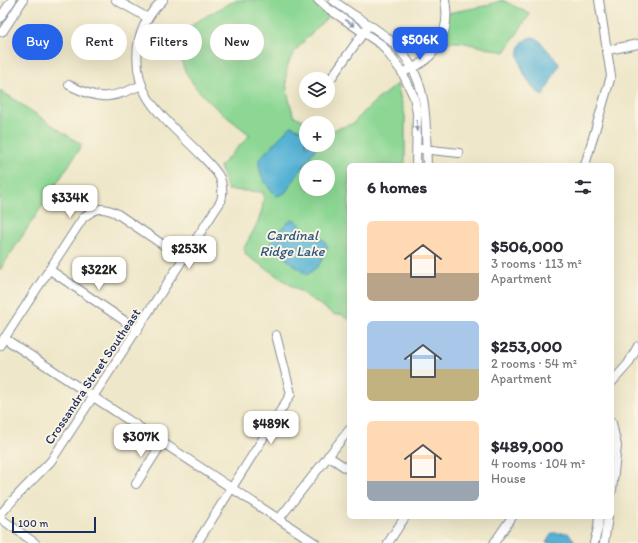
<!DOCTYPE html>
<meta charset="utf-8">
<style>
:root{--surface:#fff;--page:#f7f7f7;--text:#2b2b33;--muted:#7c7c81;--accent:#2563eb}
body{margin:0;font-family:Itim,sans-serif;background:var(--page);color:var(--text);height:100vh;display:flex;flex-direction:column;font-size:15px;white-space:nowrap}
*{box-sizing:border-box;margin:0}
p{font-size:13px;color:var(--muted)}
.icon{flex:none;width:22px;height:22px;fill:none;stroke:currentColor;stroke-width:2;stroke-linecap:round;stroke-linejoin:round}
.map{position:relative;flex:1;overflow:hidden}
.panel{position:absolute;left:347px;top:163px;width:267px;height:356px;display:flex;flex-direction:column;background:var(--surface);border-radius:6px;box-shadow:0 4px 16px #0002}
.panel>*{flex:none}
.hud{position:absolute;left:12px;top:24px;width:275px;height:36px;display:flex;gap:8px}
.tools{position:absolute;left:299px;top:72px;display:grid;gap:8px}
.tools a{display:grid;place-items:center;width:36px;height:36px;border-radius:50%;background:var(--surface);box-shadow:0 4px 16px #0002;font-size:20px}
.scale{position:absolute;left:12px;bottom:10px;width:84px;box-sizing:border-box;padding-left:4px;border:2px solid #1b2f5e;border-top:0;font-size:11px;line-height:14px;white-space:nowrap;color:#1b2f5e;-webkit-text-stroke:3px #fcf5e5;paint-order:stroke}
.price{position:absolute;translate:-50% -34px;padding:0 9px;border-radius:8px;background:#fff;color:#222;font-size:13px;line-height:26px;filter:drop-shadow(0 1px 2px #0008)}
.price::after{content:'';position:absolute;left:50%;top:24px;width:12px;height:9px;margin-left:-6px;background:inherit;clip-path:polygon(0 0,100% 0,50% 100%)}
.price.active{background:var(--accent);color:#fff}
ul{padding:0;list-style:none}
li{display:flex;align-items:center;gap:12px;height:100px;padding:0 20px}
li span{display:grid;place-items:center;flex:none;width:112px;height:80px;border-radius:6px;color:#555}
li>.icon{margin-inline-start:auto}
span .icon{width:48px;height:48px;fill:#fffc;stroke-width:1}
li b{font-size:17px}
h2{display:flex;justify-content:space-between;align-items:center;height:48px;padding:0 20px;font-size:17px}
.pill{padding:0 14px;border-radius:18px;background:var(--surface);box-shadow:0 4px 16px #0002;font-size:14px;line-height:36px}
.pill.active{background:var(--accent);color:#fff}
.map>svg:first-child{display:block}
.green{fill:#8cd794;stroke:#548379;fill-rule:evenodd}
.water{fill:#57b3d5;stroke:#39719a}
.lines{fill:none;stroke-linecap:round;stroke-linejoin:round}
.minor-casing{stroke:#848b94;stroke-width:10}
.minor{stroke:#fff;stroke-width:8}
.oneway{fill:#8d97ae}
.labels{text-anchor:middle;stroke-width:4;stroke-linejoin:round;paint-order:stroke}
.street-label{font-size:13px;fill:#1b2f5e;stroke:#fcf5e5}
.water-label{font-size:14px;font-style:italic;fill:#2d5782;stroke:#fcf5e5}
</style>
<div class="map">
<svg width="638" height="543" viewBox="0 0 638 543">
<rect width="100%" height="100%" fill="#fcf5e5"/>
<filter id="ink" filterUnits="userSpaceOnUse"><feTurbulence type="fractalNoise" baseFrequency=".025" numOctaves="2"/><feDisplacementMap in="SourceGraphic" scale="8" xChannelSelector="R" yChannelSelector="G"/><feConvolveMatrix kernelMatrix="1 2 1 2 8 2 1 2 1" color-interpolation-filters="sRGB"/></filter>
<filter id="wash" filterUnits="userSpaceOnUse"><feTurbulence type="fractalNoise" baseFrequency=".012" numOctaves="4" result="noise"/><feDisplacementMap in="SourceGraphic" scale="16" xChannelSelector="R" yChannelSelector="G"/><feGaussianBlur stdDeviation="0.9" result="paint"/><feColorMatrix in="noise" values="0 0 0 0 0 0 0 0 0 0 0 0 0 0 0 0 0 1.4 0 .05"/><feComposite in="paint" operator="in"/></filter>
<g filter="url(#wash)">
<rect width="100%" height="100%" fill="#eee7c9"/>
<g class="green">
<path d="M237,0H313L329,15C319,27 299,44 292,56C281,74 288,98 294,116L310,123H306V145H328V129L333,130L352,124L373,103L397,84L405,116V165H349V320L341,314L335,315L246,255L244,248C253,231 266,212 263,192L228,190L220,166L250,135C223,113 163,74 185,33C191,22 225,6 237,0ZM306,167H328V189H306Z"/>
<polygon points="502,0 530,14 505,52 460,42 441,42 448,13 485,6"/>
<polygon points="0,90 82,145 0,270"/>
</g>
<g class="water">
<path d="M533,37L538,39L558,62L559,65L543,96C527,88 503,42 533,37Z"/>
<path d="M291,126L306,132V145H318L285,193L277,196C266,186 258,174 259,159Z"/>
<path d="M293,219C307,227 304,240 323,239L328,247L319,265L307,275L270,246C274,233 282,227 293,219Z"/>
<polygon points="552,533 568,533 574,540 573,543 546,543"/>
</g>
</g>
<g filter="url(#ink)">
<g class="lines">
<defs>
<g id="minor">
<polyline points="116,0 148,18"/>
<polyline points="318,0 326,7 382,45 402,72 414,97 417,113 416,165"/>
<path d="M333,0C351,15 373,25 391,41C430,77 425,117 427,165"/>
<polyline points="0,18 12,0"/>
<polyline points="0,32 3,31 23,0"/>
<polyline points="608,50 638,44"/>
<path d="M408,70C437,59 451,31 445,0"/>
<polyline points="332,77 366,29"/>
<path d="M69,85C101,101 109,99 142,85"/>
<polyline points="422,149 459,153"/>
<polyline points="585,165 611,76 599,0"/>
<polyline points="50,270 138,330"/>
<polyline points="4,338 315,543"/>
<path d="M0,345L83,218C95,208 102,206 116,213L184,259"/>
<polyline points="612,382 628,364 638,346"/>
<polyline points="612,423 617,446 612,490"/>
<polyline points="328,456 349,470"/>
<polyline points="136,484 162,443"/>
<path d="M0,515C16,495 34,479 51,461L221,201C223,193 223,186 220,178C216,170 208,162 202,156C185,138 162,120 148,98C138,82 136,63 138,45C141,28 150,12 163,0"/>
<polyline points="0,518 35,543"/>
<polyline points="279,519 349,430"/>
<polyline points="197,543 291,394 276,335"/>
<polyline points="388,543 405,517"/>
<polyline points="494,543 512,517"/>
<polyline points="594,543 598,528 599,517"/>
<polyline points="604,543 608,517"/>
</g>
</defs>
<use href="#minor" class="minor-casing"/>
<use href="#minor" class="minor"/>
</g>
<defs><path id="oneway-solid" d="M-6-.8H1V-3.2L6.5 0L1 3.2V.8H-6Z"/></defs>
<g class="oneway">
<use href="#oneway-solid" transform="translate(350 23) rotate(34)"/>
<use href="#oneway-solid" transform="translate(417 126) rotate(91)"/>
</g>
</g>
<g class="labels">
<g class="street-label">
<text transform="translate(92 376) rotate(-56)" y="5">Crossandra Street Southeast</text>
</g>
<g class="water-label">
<text x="292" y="240">Cardinal<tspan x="292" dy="16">Ridge Lake</tspan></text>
</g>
</g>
</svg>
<div class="tools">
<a><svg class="icon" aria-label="layers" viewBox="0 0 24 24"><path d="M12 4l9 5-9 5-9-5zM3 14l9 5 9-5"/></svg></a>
<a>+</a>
<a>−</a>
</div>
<div class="scale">100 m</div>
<b class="price active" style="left:420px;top:61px">$506K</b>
<b class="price" style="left:70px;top:219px">$334K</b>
<b class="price" style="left:189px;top:270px">$253K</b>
<b class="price" style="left:99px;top:291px">$322K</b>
<b class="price" style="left:271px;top:445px">$489K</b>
<b class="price" style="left:141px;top:458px">$307K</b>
<div class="hud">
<a class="pill active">Buy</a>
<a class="pill">Rent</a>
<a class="pill">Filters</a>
<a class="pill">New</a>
</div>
<section class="panel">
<h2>6 homes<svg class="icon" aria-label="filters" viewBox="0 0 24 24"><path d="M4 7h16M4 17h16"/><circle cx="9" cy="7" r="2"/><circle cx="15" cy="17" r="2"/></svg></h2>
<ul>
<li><span style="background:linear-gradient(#ffd9b3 65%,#b9a48a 0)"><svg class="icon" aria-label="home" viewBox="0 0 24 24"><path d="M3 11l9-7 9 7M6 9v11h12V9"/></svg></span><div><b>$506,000</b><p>3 rooms · 113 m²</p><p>Apartment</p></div></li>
<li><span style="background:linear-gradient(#a9c7e8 60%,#c2b280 0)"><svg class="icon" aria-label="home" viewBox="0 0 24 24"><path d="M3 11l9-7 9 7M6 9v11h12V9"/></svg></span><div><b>$253,000</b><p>2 rooms · 54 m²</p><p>Apartment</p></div></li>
<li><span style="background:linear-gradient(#ffd9b3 75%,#9aa5b1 0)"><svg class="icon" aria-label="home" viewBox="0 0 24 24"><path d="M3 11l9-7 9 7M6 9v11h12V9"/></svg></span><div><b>$489,000</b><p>4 rooms · 104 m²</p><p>House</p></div></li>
</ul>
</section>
</div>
